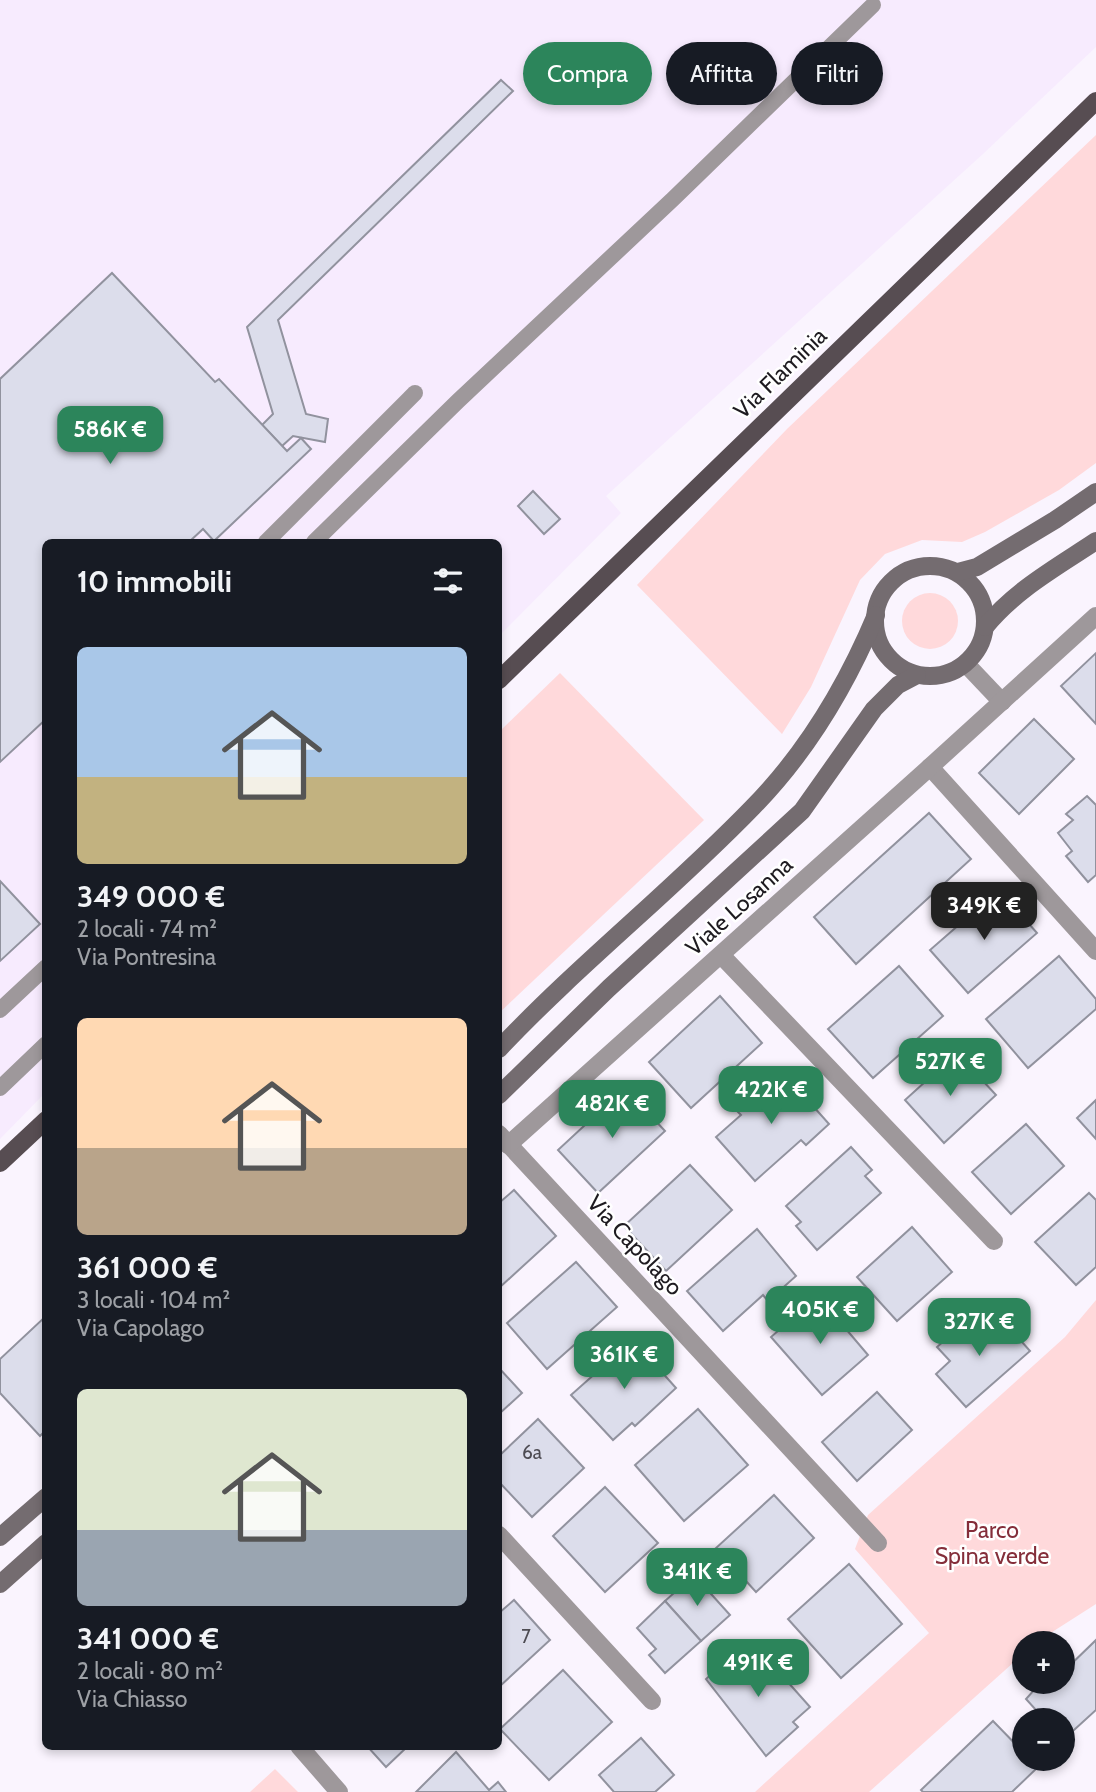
<!DOCTYPE html>
<html lang="it">
<meta charset="utf-8">
<style>
:root{--surface:#171b24;--page:#242831;--text:#f1f3f6;--muted:#9ea1a6;--accent:#2c855b}
body{margin:0;font-family:Cabin,sans-serif;background:var(--page);color:var(--text);height:100vh;display:flex;flex-direction:column;font-size:26px;white-space:nowrap}
*{box-sizing:border-box;margin:0}
p{font-size:23px;color:var(--muted)}
.icon{flex:none;width:38px;height:38px;fill:none;stroke:currentColor;stroke-width:2;stroke-linecap:round;stroke-linejoin:round}
.map{position:relative;flex:1;overflow:hidden}
.details{position:absolute;left:42px;top:539px;width:460px;height:1211px;display:flex;flex-direction:column;background:var(--surface);border-radius:10px;box-shadow:0 4px 10px #0003}
.details>*{flex:none}
.guide{position:absolute;left:523px;top:42px;width:467px;height:63px;display:flex;gap:14px}
.buttons{position:absolute;left:1012px;top:1631px;display:grid;gap:14px}
.buttons a{display:grid;place-items:center;width:63px;height:63px;border-radius:50%;background:var(--surface);box-shadow:0 4px 10px #0003;font-size:35px}
.price{position:absolute;translate:-50% -60px;padding:0 16px;border-radius:14px;background:var(--accent);color:#fff;font-size:23px;line-height:46px;filter:drop-shadow(0 2px 4px #0008)}
.price::after{content:'';position:absolute;left:50%;top:42px;width:21px;height:16px;margin-left:-10px;background:inherit;clip-path:polygon(0 0,100% 0,50% 100%)}
.price.active{background:#222;color:#fff}
ul{padding:0;list-style:none}
li{display:grid;align-content:center;gap:14px;height:371px;padding:0 35px}
li span{display:grid;place-items:center;height:217px;border-radius:10px;color:#555}
li>.icon{margin-inline-start:auto}
span .icon{width:126px;height:126px;fill:#fffc;stroke-width:1}
li b{font-size:30px}
h2{display:flex;justify-content:space-between;align-items:center;height:84px;padding:0 35px;font-size:30px}
.chip{padding:0 24px;border-radius:32px;background:var(--surface);box-shadow:0 4px 10px #0003;font-size:24px;line-height:63px}
.chip.active{background:var(--accent);color:#fff}
.map>svg:first-child{display:block}
.built{fill:#f7ebfe}
.green{fill:#ffd9db}
.building{fill:#dcddeb;stroke:#91929e;stroke-width:2}
.lines{fill:none;stroke-linecap:round;stroke-linejoin:round}
.lane{stroke:#9e989b;stroke-width:16}
.street{stroke:#9e989b;stroke-width:18}
.secondary{stroke:#746c70;stroke-width:18}
.primary{stroke:#574d52;stroke-width:18}
.labels{text-anchor:middle;stroke-width:5;stroke-linejoin:round;paint-order:stroke}
.number-label{font-size:19px;fill:#4e4c53}
.street-label{font-size:23px;fill:#1e1b20;stroke:#fff}
.park-label{font-size:23px;fill:#842e3a;stroke:#fff}
</style>
<div class="map">
<svg width="1096" height="1792" viewBox="0 0 1096 1792">
<rect width="100%" height="100%" fill="#faf4fe"/>
<polygon class="built" points="0,0 1096,0 1096,47 983,154 606,496 621,513 499,636 499,542 46,542 45,1093 0,1139"/>
<g class="green">
<polygon points="1096,135 1096,463 1059,490 985,532 962,542 922,540 885,554 860,580 811,687 782,734 637,585 787,429"/>
<circle cx="930" cy="621" r="28"/>
<polygon points="560,673 704,820 499,1013 499,732"/>
<polygon points="1096,1300 1096,1604 1035,1643 1024,1643 1024,1653 869,1792 755,1792 929,1633 855,1549 868,1515 1065,1337"/>
<polygon points="275,1769 298,1792 250,1792"/>
</g>
<g class="building">
<polygon points="501,80 513,91 278,320 306,414 328,419 325,442 293,436 282,446 262,425 273,414 247,327"/>
<polygon points="112,273 215,382 219,379 287,451 301,438 311,449 214,541 203,529 189,542 46,542 46,719 0,762 0,379"/>
<polygon points="533,491 560,519 544,534 518,506"/>
<polygon points="1096,653 1096,724 1061,686"/>
<polygon points="1034,719 1074,759 1019,814 979,773"/>
<polygon points="1087,796 1096,805 1096,875 1088,882 1066,856 1072,851 1058,833 1073,820 1066,814"/>
<polygon points="929,813 971,859 856,964 814,917"/>
<polygon points="0,881 40,924 0,961"/>
<polygon points="999,890 1037,933 968,993 930,950"/>
<polygon points="1059,956 1096,999 1096,1009 1028,1068 986,1019"/>
<polygon points="899,966 943,1016 873,1078 828,1029"/>
<polygon points="720,996 762,1043 691,1108 649,1062"/>
<polygon points="957,1053 996,1095 944,1143 905,1100"/>
<polygon points="780,1069 829,1124 806,1145 801,1140 755,1181 716,1137 741,1115 736,1110"/>
<polygon points="625,1088 665,1131 598,1193 558,1150"/>
<polygon points="1096,1100 1096,1139 1077,1118"/>
<polygon points="1026,1124 1064,1166 1011,1214 972,1172"/>
<polygon points="851,1147 872,1170 865,1176 881,1193 817,1250 796,1226 801,1222 786,1206"/>
<polygon points="690,1165 732,1210 666,1271 624,1226"/>
<polygon points="514,1190 556,1236 499,1288 499,1203"/>
<polygon points="1089,1193 1096,1200 1096,1267 1076,1285 1035,1242"/>
<polygon points="912,1227 952,1272 897,1321 857,1277"/>
<polygon points="757,1229 796,1276 768,1301 763,1295 723,1331 687,1291"/>
<polygon points="576,1262 617,1307 547,1369 507,1323"/>
<polygon points="818,1296 868,1355 822,1395 771,1337"/>
<polygon points="998,1315 1030,1351 966,1407 936,1374 950,1361 937,1347 970,1318 981,1330"/>
<polygon points="46,1316 46,1430 40,1436 0,1393 0,1359"/>
<polygon points="633,1340 676,1388 635,1426 632,1423 613,1440 571,1395"/>
<polygon points="499,1368 522,1393 499,1414"/>
<polygon points="877,1392 912,1430 857,1481 822,1442"/>
<polygon points="698,1409 748,1465 684,1521 635,1465"/>
<polygon points="538,1419 584,1468 532,1517 499,1482 499,1456"/>
<polygon points="605,1487 658,1543 605,1592 553,1536"/>
<polygon points="774,1495 814,1538 756,1592 716,1548"/>
<polygon points="849,1564 902,1624 841,1678 788,1619"/>
<polygon points="694,1575 730,1615 701,1641 665,1601"/>
<polygon points="514,1600 550,1640 499,1687 499,1613"/>
<polygon points="665,1601 701,1641 665,1673 649,1655 656,1649 637,1628"/>
<polygon points="1096,1640 1096,1710 1063,1740 1062,1720 1045,1720 1026,1699 1036,1688 1032,1682 1062,1682 1062,1673"/>
<polygon points="742,1645 771,1677 778,1671 810,1707 793,1722 798,1727 766,1756 706,1679"/>
<polygon points="563,1670 612,1722 549,1780 500,1729"/>
<polygon points="993,1721 1024,1753 1024,1759 1030,1759 1038,1767 1012,1792 923,1792 921,1790"/>
<polygon points="641,1738 674,1775 655,1792 614,1792 599,1775"/>
<polygon points="367,1746 408,1746 386,1767"/>
<polygon points="456,1752 489,1790 498,1782 506,1792 416,1792"/>
</g>
<g class="lines">
<g class="lane">
<polyline points="266,542 415,393"/>
<polyline points="314,542 458,401 673,199 873,5"/>
<polyline points="0,1010 46,967"/>
<polyline points="0,1088 46,1044"/>
</g>
<g class="street">
<polyline points="966,664 1002,702"/>
<polyline points="930,767 1096,951"/>
<polyline points="721,955 994,1241"/>
<polyline points="499,1134 878,1543"/>
<polyline points="508,1145 930,767 1096,616"/>
<polyline points="499,1535 652,1701"/>
<polyline points="299,1746 339,1792"/>
</g>
<g class="secondary">
<circle cx="930" cy="621" r="55"/>
<polyline points="958,572 977,567 1055,520 1096,492"/>
<path d="M985,627C1015,590 1057,567 1096,541"/>
<path d="M499,1049C579,964 672,891 753,807C806,753 847,684 876,615"/>
<polyline points="499,1095 609,988 802,811 874,709 898,685 917,675"/>
<polyline points="0,1537 46,1497"/>
<polyline points="0,1584 46,1543"/>
</g>
<g class="primary">
<polyline points="499,680 1096,101"/>
<polyline points="0,1163 46,1120"/>
</g>
</g>
<g class="labels">
<g class="number-label">
<text x="532" y="1459">6a</text>
<text x="526" y="1643">7</text>
</g>
<g class="street-label">
<text transform="translate(780 373) rotate(-44)" y="8">Via Flaminia</text>
<text transform="translate(739 906) rotate(-42)" y="8">Viale Losanna</text>
<text transform="translate(635 1245) rotate(47)" y="8">Via Capolago</text>
</g>
<g class="park-label">
<text x="992" y="1538">Parco<tspan x="992" dy="26">Spina verde</tspan></text>
</g>
</g>
</svg>
<div class="buttons">
<a>+</a>
<a>−</a>
</div>
<b class="price" style="left:110px;top:466px">586K €</b>
<b class="price active" style="left:984px;top:942px">349K €</b>
<b class="price" style="left:950px;top:1098px">527K €</b>
<b class="price" style="left:771px;top:1126px">422K €</b>
<b class="price" style="left:612px;top:1140px">482K €</b>
<b class="price" style="left:820px;top:1346px">405K €</b>
<b class="price" style="left:979px;top:1358px">327K €</b>
<b class="price" style="left:624px;top:1391px">361K €</b>
<b class="price" style="left:697px;top:1608px">341K €</b>
<b class="price" style="left:758px;top:1699px">491K €</b>
<div class="guide">
<a class="chip active">Compra</a>
<a class="chip">Affitta</a>
<a class="chip">Filtri</a>
</div>
<section class="details">
<h2>10 immobili<svg class="icon" aria-label="filters" viewBox="0 0 24 24"><path d="M4 7h16M4 17h16"/><circle cx="9" cy="7" r="2"/><circle cx="15" cy="17" r="2"/></svg></h2>
<ul>
<li><span style="background:linear-gradient(#a9c7e8 60%,#c2b280 0)"><svg class="icon" aria-label="home" viewBox="0 0 24 24"><path d="M3 11l9-7 9 7M6 9v11h12V9"/></svg></span><div><b>349 000 €</b><p>2 locali · 74 m²</p><p>Via Pontresina</p></div></li>
<li><span style="background:linear-gradient(#ffd9b3 60%,#b9a48a 0)"><svg class="icon" aria-label="home" viewBox="0 0 24 24"><path d="M3 11l9-7 9 7M6 9v11h12V9"/></svg></span><div><b>361 000 €</b><p>3 locali · 104 m²</p><p>Via Capolago</p></div></li>
<li><span style="background:linear-gradient(#dfe7d0 65%,#9aa5b1 0)"><svg class="icon" aria-label="home" viewBox="0 0 24 24"><path d="M3 11l9-7 9 7M6 9v11h12V9"/></svg></span><div><b>341 000 €</b><p>2 locali · 80 m²</p><p>Via Chiasso</p></div></li>
</ul>
</section>
</div>
